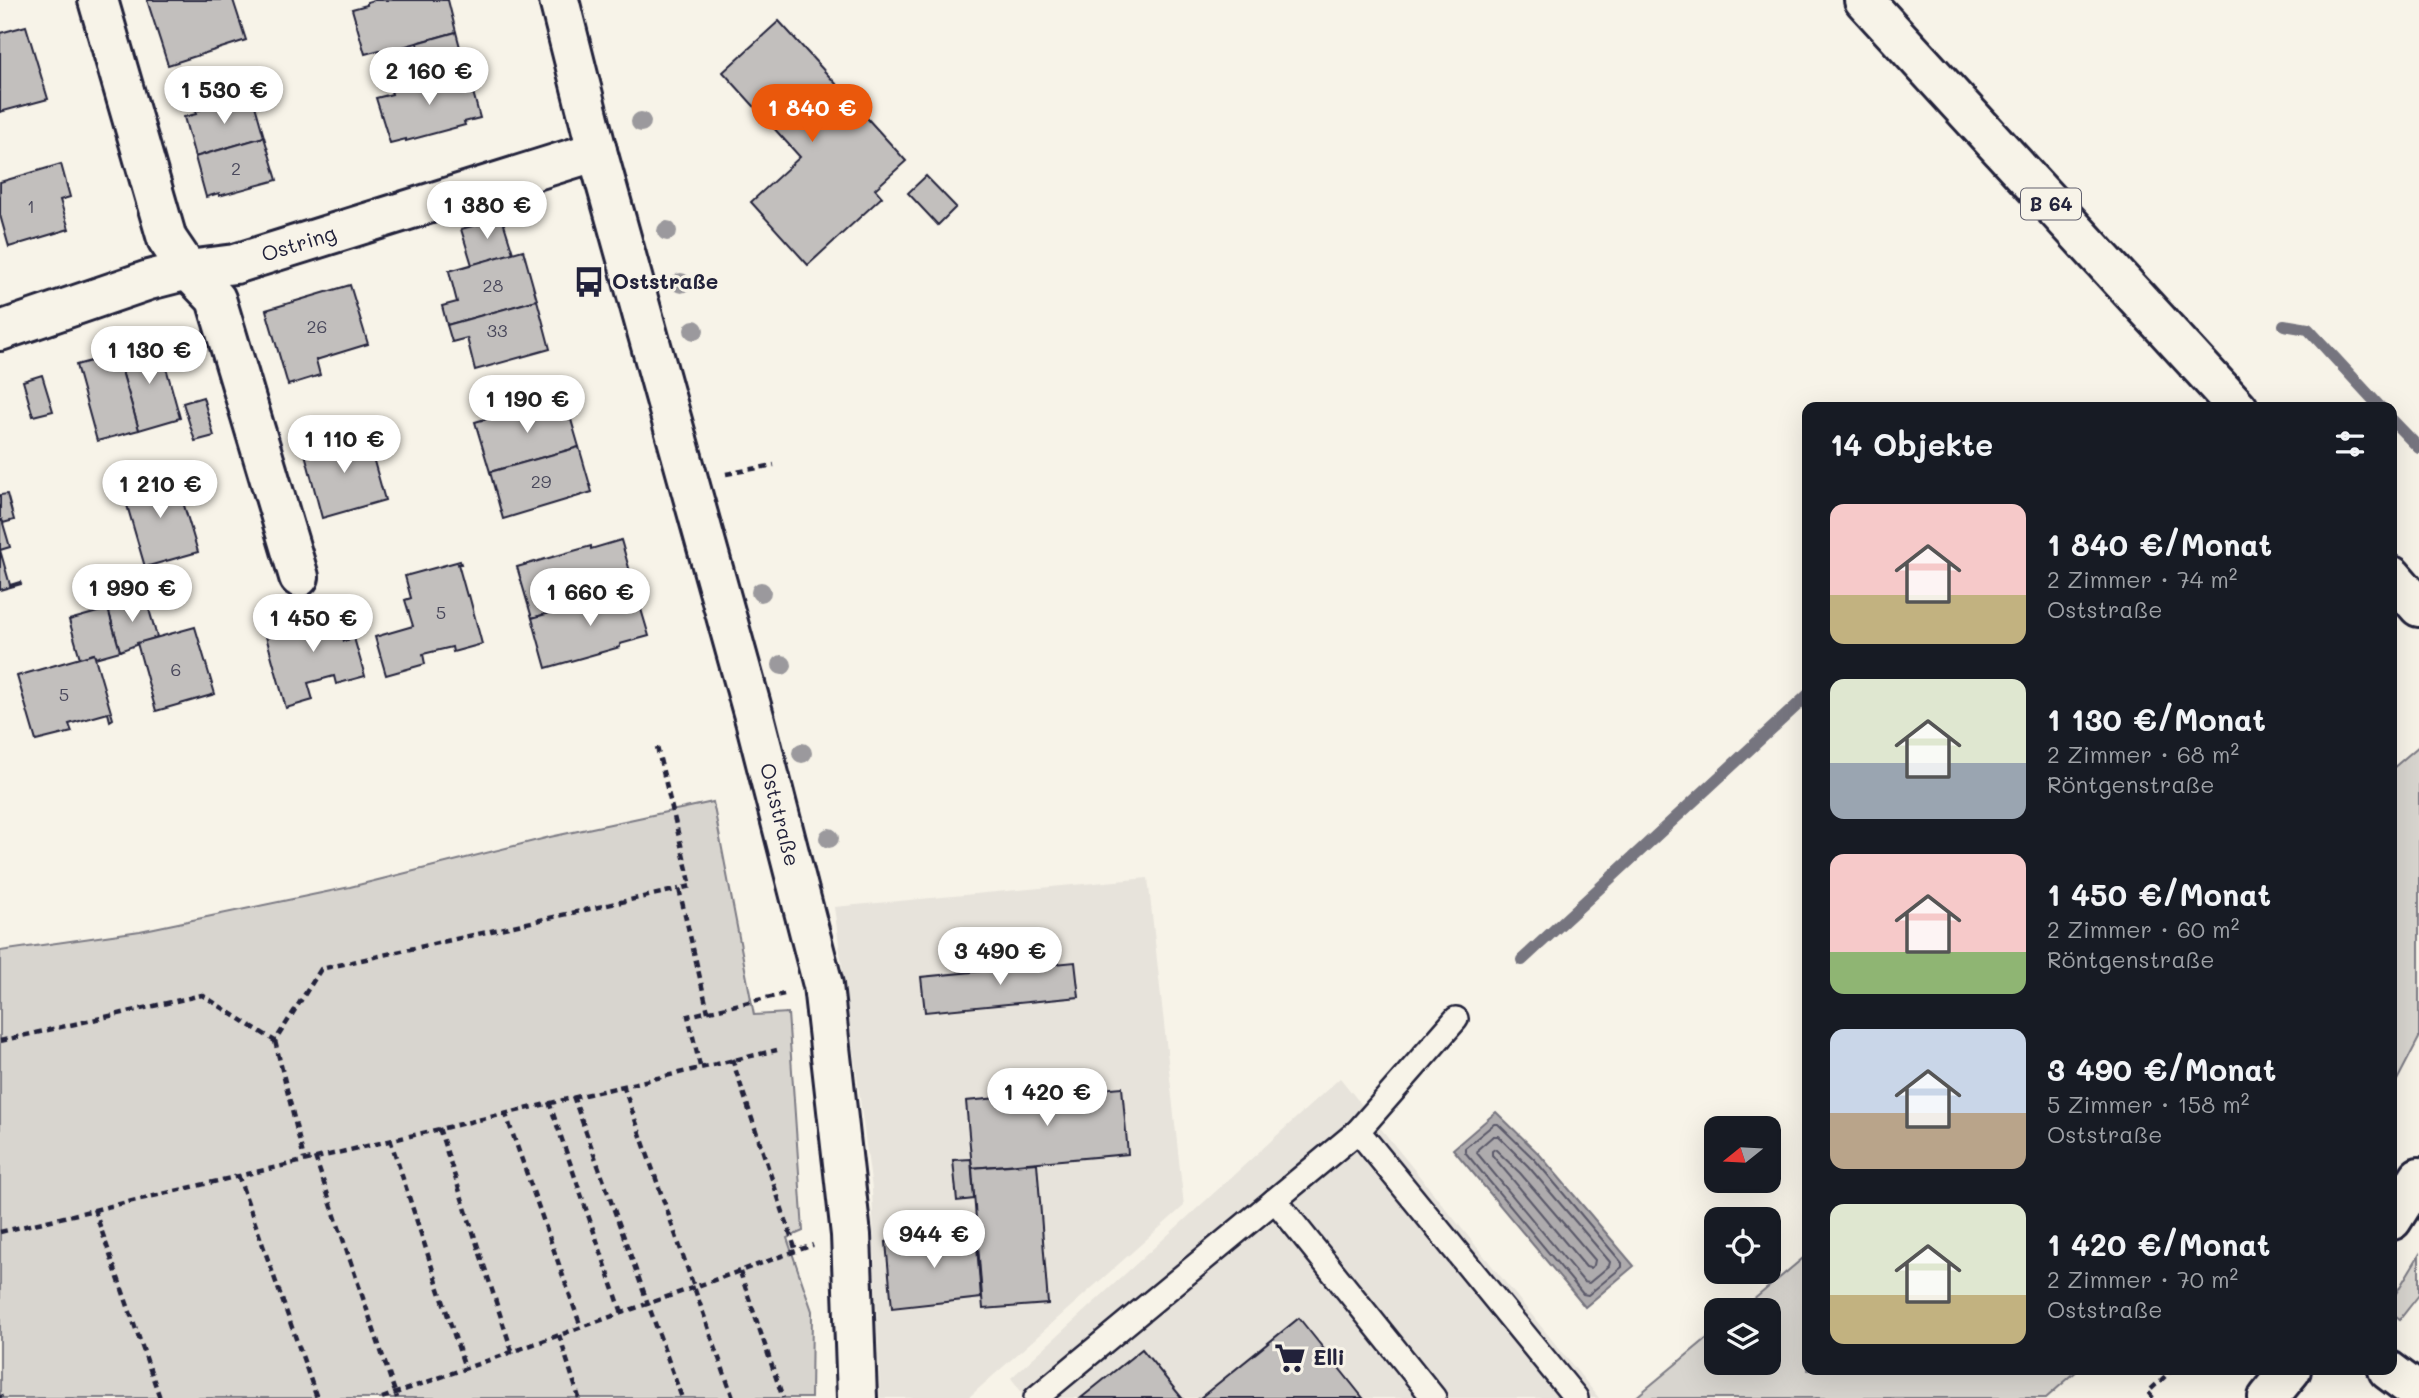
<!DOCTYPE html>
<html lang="de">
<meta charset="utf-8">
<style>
:root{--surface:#171b24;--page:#20242c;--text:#f1f3f6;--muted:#9ea1a6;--accent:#ea580c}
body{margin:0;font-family:Mali,sans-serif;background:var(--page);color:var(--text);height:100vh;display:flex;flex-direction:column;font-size:26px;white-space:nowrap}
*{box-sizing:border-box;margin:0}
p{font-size:23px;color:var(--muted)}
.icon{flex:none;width:38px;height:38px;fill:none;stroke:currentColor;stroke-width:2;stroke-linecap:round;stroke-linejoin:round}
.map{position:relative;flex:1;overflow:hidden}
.sheet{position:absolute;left:1802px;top:402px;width:595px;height:973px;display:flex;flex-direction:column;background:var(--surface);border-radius:14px;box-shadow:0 7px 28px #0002}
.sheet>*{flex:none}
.needle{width:46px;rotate:252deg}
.tools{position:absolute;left:1704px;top:1116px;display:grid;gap:14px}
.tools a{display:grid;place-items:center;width:77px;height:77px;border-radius:14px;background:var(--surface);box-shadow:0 7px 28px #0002;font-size:35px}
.price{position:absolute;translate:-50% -60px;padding:0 16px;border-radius:24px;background:#fff;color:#222;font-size:23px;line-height:46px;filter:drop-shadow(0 2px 4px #0008)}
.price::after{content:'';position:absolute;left:50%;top:42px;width:21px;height:16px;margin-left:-10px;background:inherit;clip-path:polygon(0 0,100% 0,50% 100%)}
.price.on{background:var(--accent);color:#fff}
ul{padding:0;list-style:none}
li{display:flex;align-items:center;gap:21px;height:175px;padding:0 28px}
li span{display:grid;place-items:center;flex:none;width:196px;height:140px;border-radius:14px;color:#555}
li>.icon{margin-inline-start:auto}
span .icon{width:84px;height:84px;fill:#fffc;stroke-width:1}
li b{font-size:30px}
h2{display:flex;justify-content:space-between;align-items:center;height:84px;padding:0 28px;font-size:30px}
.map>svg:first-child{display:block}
.built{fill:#e7e3db}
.green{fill:#d8d5cf;stroke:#7d7c85;stroke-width:2}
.water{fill:#aeabad;stroke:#76747f;stroke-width:2}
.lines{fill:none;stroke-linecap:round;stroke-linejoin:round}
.shore{stroke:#5a5969;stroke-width:2}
.stream{stroke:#76747f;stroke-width:12}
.building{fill:#c2bfbd;stroke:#22223b;stroke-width:2}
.service-casing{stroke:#22223b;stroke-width:28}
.minor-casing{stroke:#22223b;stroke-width:44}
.primary-casing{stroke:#22223b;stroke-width:44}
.path{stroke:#22223b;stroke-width:4.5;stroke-dasharray:7 5;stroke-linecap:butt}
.service{stroke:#f7f3e8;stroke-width:23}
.minor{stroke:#f7f3e8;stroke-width:38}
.primary{stroke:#f7f3e8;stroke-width:38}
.tree{fill:#9b999d}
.labels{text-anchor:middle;stroke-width:6;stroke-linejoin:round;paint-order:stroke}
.number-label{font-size:18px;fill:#4a495c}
.shield{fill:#f7f3e8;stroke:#62616f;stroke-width:2}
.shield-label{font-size:19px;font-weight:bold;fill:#22223b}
.street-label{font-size:21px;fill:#22223b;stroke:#f7f3e8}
.poi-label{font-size:21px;font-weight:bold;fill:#22223b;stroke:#f7f3e8;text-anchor:start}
</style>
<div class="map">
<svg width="2419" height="1398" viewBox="0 0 2419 1398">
<rect width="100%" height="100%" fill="#f7f3e8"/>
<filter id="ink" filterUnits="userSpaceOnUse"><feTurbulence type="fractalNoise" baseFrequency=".0143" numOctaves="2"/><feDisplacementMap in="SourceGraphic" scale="14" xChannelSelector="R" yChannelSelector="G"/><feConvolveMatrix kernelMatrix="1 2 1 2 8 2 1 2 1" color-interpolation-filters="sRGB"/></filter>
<g filter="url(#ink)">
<g class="built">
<polygon points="1148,878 1184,1206 968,1398 880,1398 872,1189 834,907"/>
<polygon points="1340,1078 1599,1398 1026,1398 1011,1378"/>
</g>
<g class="green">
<polygon points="2419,746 2419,1038 2392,1090 2392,769"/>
<polygon points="713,802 754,1015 788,1013 803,1231 787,1238 812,1311 811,1398 0,1398 0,951 140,931 350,887 550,837"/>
<polygon points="1808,1254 1808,1370 2078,1370 2046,1398 1635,1398 1717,1330 1717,1363 1769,1363 1769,1311 1740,1311"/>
<polygon points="2419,1255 2419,1295 2400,1319 2392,1313 2392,1300"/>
</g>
<polygon class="water" points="1496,1112 1540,1155 1634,1266 1585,1307 1453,1149"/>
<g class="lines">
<g class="shore">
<polygon points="1494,1124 1498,1124 1535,1160 1622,1263 1622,1267 1588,1295 1583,1294 1465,1152 1465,1148"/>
<polygon points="1493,1136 1498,1136 1528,1166 1610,1262 1609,1266 1589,1283 1584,1282 1477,1153 1478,1149"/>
<polygon points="1495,1149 1520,1173 1595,1260 1594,1265 1590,1268 1586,1267 1492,1155 1492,1151"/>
</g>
<g class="stream">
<polyline points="2284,325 2308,329 2381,408"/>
<polyline points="2392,420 2419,448"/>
<polyline points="1522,960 1808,695"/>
</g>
</g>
<g class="building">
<polygon points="147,0 233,0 246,40 168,65"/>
<polygon points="374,0 448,0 456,32 381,53 380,50 365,54 352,9 367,5 367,2"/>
<polygon points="779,21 906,161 875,189 882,197 808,265 751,202 800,157 723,72"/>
<polygon points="26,26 48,99 0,112 0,33"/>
<polygon points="456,32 461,51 423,62 417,43"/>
<polygon points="461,51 467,70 429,81 423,62"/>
<polygon points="467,70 480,118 464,122 465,125 406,141 406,139 390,143 376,98 392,94 391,91"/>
<polygon points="252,95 264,137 195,157 184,117 196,114 195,111"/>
<polygon points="264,137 277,180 219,196 219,193 206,197 195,157"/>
<polygon points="61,164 70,197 60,200 69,229 9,247 0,215 0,182"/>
<polygon points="926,176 956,207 938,225 908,193"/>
<polygon points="502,218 513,253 472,265 461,229"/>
<polygon points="523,250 537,300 447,325 442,306 457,302 449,271"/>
<polygon points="350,285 368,344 316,360 320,375 288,385 266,310"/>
<polygon points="537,300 550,349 475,370 467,338 452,342 447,325"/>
<polygon points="159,342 180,418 139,430 117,354"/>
<polygon points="117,354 139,430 97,441 76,365"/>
<polygon points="42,375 53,411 33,416 23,381"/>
<polygon points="203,397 214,436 195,441 183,403"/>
<polygon points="565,399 579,447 490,472 475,422 548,401 549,403"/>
<polygon points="366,433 385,500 322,518 304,450"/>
<polygon points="579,447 592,492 503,519 490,472"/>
<polygon points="174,472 198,552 145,567 122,488"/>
<polygon points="7,494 14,520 3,523 2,520 0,521 0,495"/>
<polygon points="2,520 10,547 0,550 10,585 20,582 21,584 0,590 0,521"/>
<polygon points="621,540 635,589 532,618 517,567 591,546 591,549"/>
<polygon points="460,561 461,564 458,564 467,596 469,595 482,644 453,652 452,647 423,654 425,664 386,675 375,637 413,626 405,600 411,598 405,576"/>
<polygon points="635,589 649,636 620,644 620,647 546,668 532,618"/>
<polygon points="146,599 157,637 120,651 108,609"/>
<polygon points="333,601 344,641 354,638 365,676 336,684 334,676 308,683 313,700 286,708 265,633 293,625 294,630 309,626 304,609"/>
<polygon points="108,609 120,651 95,658 94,654 80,658 69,620"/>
<polygon points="195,627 215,694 156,711 137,643"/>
<polygon points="94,654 113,719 110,721 108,713 69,724 72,732 36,741 17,676"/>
<polygon points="1075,962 1079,997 925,1012 921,977"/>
<polygon points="1122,1087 1128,1154 972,1168 966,1101"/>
<polygon points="971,1159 974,1199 957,1201 953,1160"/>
<polygon points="1037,1163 1048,1304 983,1309 972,1168"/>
<polygon points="976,1233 981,1298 892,1308 886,1242"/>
<polygon points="1299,1318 1363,1398 1200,1398"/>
<polygon points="1142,1349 1182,1398 1081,1398"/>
</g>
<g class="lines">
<defs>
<g id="service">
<polyline points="1456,1019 1358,1131 1576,1398"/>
<polyline points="1275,1200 1358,1131"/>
<polyline points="1036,1398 1275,1200 1434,1398"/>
</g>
<g id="minor">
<polyline points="98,0 167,239 188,270 216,299 299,577"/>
<path id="s1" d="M559,0L597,151L755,720L823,985L851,1235L857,1398"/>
<path id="s2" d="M0,331L149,280L188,270L235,264L597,151"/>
<polyline points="2392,1220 2419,1177"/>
<polyline points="2388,1370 2419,1393"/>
<polyline points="2268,1398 2291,1370"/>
</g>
<g id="primary">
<polyline points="1864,0 2238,408"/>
<polyline points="2392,576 2419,607"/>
</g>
</defs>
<use href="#service" class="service-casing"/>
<use href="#minor" class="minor-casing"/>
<use href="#primary" class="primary-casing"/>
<g class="path">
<polyline points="726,474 774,465"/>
<polyline points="657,747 691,886 679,889 708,1012"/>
<polyline points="0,1041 202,995 275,1041 321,969 679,889"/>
<polyline points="275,1041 304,1159"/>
<polyline points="732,1059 796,1251"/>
<polyline points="700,1066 688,1016 784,994"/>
<polyline points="623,1085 733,1398"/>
<polyline points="573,1096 682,1398"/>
<polyline points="549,1102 622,1313"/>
<polyline points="505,1112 581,1327"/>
<polyline points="439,1128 512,1351"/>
<polyline points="390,1139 465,1368"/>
<polyline points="315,1157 397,1398"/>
<polyline points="238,1175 317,1398"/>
<polyline points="94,1209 160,1398"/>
<polyline points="0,1232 777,1050"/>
<polyline points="740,1272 783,1398"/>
<polyline points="559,1335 579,1398"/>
<polyline points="0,1395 1,1398"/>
<polyline points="382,1398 813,1245"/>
<polyline points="2153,1398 2148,1392 2172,1370"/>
</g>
<use href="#service" class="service"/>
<use href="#minor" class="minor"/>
<use href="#primary" class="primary"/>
</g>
<g class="tree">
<circle cx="641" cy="122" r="10"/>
<circle cx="667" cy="231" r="10"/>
<circle cx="681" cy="283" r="10"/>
<circle cx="694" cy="330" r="10"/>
<circle cx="761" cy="592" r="10"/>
<circle cx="782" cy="665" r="10"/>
<circle cx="802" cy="753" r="10"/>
<circle cx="829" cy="838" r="10"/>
</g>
</g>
<defs>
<symbol id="bus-bare" viewBox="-9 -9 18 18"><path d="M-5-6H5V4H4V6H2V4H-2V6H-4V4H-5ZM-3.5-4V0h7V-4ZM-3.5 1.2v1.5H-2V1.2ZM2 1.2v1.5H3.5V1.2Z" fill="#22223b" stroke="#f7f3e8" stroke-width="2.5" paint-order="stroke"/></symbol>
<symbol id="supermarket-bare" viewBox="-9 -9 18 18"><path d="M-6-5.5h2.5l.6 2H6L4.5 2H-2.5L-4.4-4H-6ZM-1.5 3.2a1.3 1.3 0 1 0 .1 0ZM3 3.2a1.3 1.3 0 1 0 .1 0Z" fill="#22223b" stroke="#f7f3e8" stroke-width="2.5" paint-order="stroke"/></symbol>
</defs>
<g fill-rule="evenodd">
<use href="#bus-bare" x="567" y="260" width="44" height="44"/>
<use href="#supermarket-bare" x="1268" y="1336" width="44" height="44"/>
</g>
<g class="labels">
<g class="number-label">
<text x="236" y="175">2</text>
<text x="31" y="213">1</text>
<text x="493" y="292">28</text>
<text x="317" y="333">26</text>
<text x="497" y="337">33</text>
<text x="541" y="488">29</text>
<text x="441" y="619">5</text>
<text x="176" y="676">6</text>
<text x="64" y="701">5</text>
</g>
<rect class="shield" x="2021" y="188.5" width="60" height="31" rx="5"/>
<g class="shield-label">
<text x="2051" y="211">B 64</text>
</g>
<g class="street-label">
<text dy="7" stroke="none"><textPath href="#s2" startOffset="312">Ostring</textPath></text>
<text dy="7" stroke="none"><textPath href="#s1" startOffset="844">Oststraße</textPath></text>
</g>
<g class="poi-label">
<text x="612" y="289">Oststraße</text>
<text x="1313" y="1365">Elli</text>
</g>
</g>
</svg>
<div class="tools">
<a><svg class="needle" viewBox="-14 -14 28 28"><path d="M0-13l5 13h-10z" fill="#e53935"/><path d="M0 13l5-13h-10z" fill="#9ea1a6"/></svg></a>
<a><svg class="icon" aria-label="locate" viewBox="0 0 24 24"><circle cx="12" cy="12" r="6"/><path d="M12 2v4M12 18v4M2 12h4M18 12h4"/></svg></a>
<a><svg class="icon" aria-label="layers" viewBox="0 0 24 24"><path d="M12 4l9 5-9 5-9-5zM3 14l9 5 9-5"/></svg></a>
</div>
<b class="price" style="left:429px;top:107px">2 160 €</b>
<b class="price" style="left:224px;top:126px">1 530 €</b>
<b class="price on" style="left:812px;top:144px">1 840 €</b>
<b class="price" style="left:487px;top:241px">1 380 €</b>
<b class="price" style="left:149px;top:386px">1 130 €</b>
<b class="price" style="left:527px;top:435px">1 190 €</b>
<b class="price" style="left:344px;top:475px">1 110 €</b>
<b class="price" style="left:160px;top:520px">1 210 €</b>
<b class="price" style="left:132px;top:624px">1 990 €</b>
<b class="price" style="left:590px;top:628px">1 660 €</b>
<b class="price" style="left:313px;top:654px">1 450 €</b>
<b class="price" style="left:1000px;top:987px">3 490 €</b>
<b class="price" style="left:1047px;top:1128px">1 420 €</b>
<b class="price" style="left:934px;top:1270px">944 €</b>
<section class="sheet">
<h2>14 Objekte<svg class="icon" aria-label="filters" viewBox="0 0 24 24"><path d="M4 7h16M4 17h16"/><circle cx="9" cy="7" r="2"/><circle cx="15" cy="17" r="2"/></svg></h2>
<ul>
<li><span style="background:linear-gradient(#f6c9c9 65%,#c2b280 0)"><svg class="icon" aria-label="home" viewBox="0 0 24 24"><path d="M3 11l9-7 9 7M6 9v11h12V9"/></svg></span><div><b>1 840 €/Monat</b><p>2 Zimmer · 74 m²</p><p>Oststraße</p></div></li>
<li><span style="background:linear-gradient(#dfe7d0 60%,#9aa5b1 0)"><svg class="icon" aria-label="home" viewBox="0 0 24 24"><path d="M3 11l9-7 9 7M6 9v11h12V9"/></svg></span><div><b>1 130 €/Monat</b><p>2 Zimmer · 68 m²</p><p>Röntgenstraße</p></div></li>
<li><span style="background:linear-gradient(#f6c9c9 70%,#8fb573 0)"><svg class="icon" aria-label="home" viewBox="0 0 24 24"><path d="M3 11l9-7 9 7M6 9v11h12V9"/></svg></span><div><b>1 450 €/Monat</b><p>2 Zimmer · 60 m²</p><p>Röntgenstraße</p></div></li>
<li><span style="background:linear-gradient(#c9d6e8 60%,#b9a48a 0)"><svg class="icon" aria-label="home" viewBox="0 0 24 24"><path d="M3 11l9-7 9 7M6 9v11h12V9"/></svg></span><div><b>3 490 €/Monat</b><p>5 Zimmer · 158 m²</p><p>Oststraße</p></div></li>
<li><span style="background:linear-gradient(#dfe7d0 65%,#c2b280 0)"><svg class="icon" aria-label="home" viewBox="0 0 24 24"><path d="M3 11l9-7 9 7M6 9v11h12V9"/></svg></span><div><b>1 420 €/Monat</b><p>2 Zimmer · 70 m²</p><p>Oststraße</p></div></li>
</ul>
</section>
</div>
